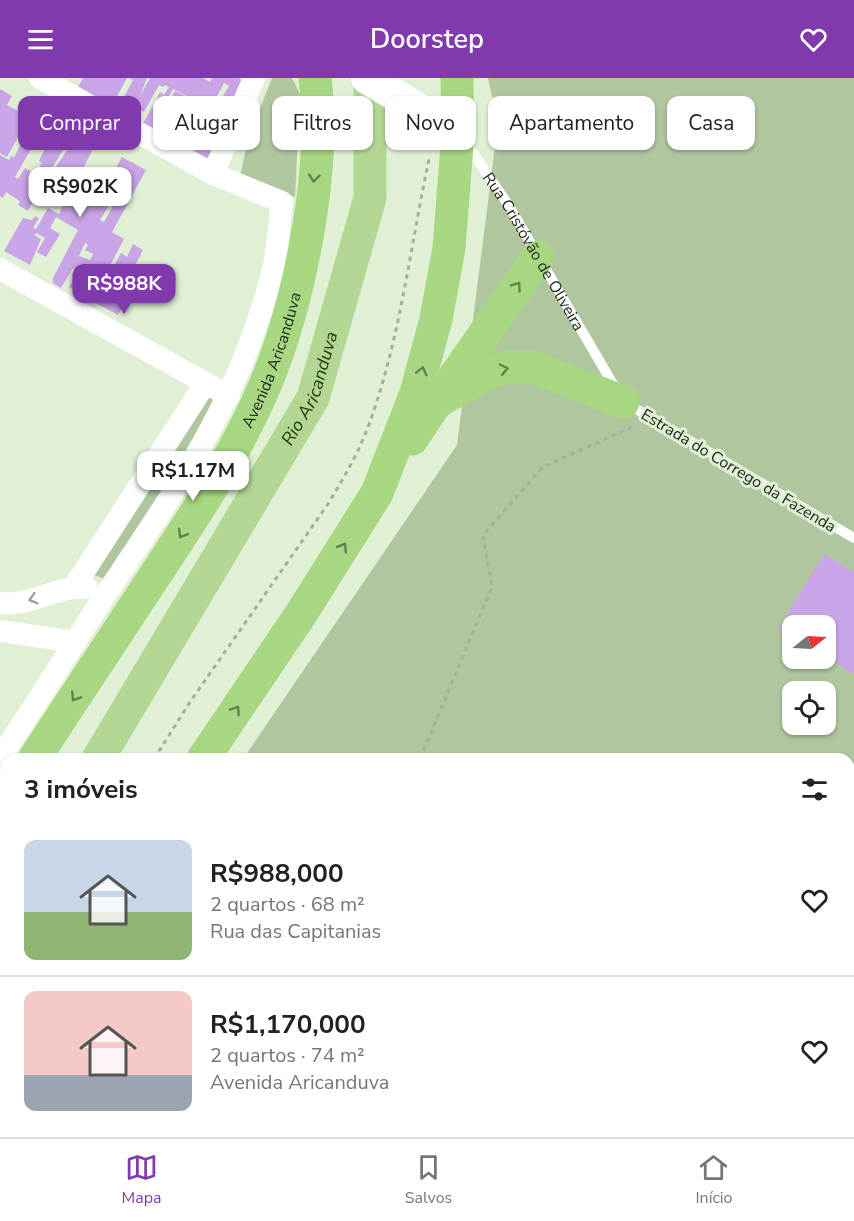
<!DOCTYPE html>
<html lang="pt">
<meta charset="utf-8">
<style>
:root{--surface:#fff;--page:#f6f6f6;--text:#222;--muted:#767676;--line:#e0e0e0;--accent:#813aad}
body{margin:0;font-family:"Nunito Sans",sans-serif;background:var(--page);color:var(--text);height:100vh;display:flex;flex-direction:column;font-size:22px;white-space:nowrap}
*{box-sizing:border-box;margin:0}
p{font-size:20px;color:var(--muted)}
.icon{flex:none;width:33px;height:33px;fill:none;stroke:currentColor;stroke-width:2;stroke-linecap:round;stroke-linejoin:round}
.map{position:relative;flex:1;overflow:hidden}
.sheet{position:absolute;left:0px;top:675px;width:855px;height:384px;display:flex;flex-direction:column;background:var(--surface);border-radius:18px 18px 0 0;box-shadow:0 2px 4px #0004}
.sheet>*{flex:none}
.top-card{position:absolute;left:18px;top:18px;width:819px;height:54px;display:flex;gap:12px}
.needle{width:39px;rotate:72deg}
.tools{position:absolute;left:782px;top:537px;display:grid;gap:12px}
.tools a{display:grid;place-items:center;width:54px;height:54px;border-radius:12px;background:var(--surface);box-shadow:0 2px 4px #0004;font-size:30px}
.price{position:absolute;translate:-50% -51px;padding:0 14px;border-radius:12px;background:#fff;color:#222;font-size:20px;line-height:39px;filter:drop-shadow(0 2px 3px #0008)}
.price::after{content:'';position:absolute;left:50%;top:36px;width:18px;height:14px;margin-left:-9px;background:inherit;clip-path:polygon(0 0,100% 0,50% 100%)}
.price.active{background:var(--accent);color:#fff}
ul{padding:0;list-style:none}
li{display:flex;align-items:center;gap:18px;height:150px;padding:0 24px}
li+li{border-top:2px solid var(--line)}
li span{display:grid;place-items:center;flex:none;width:168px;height:120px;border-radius:12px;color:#555}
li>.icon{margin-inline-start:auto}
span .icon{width:72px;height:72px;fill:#fffc;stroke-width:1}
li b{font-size:26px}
h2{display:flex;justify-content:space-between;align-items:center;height:72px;padding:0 24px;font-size:26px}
.pill{padding:0 21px;border-radius:12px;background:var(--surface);box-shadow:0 2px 4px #0004;font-size:21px;line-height:54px}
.pill.active{background:var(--accent);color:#fff}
header{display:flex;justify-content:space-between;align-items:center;height:78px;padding:0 24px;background:var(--accent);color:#fff;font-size:27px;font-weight:600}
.tabs{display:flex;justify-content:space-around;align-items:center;height:84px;border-top:2px solid var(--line);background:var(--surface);font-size:16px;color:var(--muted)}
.tabs a{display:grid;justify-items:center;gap:3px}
.tabs .active{color:var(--accent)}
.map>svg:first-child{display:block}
.green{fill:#afc69e;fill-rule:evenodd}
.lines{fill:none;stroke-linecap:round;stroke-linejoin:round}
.river{stroke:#b1d793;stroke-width:33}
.building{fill:#c9a4e7;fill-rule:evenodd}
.path{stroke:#a3b09a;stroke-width:3;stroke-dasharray:4.5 4.5;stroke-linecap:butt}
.lane{stroke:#fff;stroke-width:10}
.street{stroke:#fff;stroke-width:22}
.secondary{stroke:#fff;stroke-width:32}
.highway{stroke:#a7d780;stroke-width:33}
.oneway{stroke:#658050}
.oneway2{stroke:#9c9f9a}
.labels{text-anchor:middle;stroke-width:6;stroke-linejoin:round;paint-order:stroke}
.street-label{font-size:16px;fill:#23291f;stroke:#e0f0d5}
.water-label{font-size:18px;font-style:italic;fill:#243c0b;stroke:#e0f0d5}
</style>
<header><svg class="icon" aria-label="menu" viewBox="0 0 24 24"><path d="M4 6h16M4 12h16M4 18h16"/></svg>Doorstep<svg class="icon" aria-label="heart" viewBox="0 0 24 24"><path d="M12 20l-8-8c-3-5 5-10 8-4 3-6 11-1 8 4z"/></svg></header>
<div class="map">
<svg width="854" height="1059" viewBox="0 0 854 1059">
<rect width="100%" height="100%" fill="#e0f0d5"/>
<g class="green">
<polygon points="272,0 292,0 300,16 295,119 240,99 248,61"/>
<path d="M488,0H854V1059H33L34,1053H849V681H243L457,367L498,45ZM792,548H825V580H792ZM792,614H825V646H792Z"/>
<polygon points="204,316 215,319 205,345 104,501 94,497"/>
</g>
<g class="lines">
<g class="river">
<path id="s1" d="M98,681L313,320L370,120V0"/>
<polyline points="0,835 6,826"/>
</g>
</g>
<g class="building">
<polygon points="83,0 127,0 107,36 74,17"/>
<path d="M129,0H147L140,18L150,0H203L210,4L212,0H239L245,4L216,83L172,72L185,48L162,36L175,13L198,24L173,11L151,52L142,47L160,14L164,17L169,9L165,7L163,9L159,7L144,34L132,27L131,23L123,43L114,38L133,2ZM224,5L229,8L220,23L216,20Z"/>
<polygon points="0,11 12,18 7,27 20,34 25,25 49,39 15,99 18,101 25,90 45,102 28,133 18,127 20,123 6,114 3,120 0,118 0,77 9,82 11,78 14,79 28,53 24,48 7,79 0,75"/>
<path d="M74,53L86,60L81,68L92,73L66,123L75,106L100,120L122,79L146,92L112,154L124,161L102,203L89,196L79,215L69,209L78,193L73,190L61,210L53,205V200L78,152L56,139L50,150L60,156L46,179L37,174L45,160L36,155L34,157L41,161L30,187L4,173L23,140L32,142L35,138L39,140L33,150L36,151L48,130L59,136L63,127L47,118L50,112L43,108L70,68L66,66ZM126,99L129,100L104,144L100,142ZM85,165L88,167L85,172L93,176L90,182L79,178Z"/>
<polygon points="58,56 66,61 66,67 46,100 36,94 42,85 39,83 48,64 52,66"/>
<polygon points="133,166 143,172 134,189 151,198 140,214 132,210 118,237 94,224 121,175 127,179"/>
<polygon points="824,476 854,494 854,596 825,578 825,548 792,548 792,558 779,550"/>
</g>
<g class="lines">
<g class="path">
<path d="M154,681L190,624L328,426C343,401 358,376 368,349C400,263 410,170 429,81"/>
<polyline points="420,681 492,509 483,457 543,389 632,349"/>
<polyline points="0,934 6,921"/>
<polyline points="480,1053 482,1059"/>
</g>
<g class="lane">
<path id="s2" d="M466,65L509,128L617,313"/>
<polyline points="626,325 854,460"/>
</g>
<g class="street">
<polyline points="213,96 254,0"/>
<polyline points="0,191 229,318"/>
<polyline points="74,509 205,306"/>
<path d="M0,525C30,529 57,507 87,510"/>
<polyline points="0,553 76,564"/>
<path d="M0,680C36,626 70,571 106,516C178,408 241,321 273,191C278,170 279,146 282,124L213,96L40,0"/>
</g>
<polyline class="secondary" points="367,0 458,55"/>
<g class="highway">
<polyline points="444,314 538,179"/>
<polyline points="412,361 436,325 479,299 506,289 533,289 623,324"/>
<path id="s3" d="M34,681C74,620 114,560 154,499C191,443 230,385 258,323C298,237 327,94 315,0"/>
<polyline points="203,681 301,536 377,415 416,315 436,241 449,170 458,55 457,0"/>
<polyline points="0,733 6,724"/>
<polyline points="0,1031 6,1017"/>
</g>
</g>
<defs><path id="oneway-chevron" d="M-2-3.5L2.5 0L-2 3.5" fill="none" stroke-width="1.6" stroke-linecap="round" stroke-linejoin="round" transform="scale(1.5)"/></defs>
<g class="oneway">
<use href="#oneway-chevron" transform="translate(314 100) rotate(96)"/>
<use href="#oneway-chevron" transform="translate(517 208) rotate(-55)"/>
<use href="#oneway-chevron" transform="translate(504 291) rotate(-12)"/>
<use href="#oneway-chevron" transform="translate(422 293) rotate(-76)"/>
<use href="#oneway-chevron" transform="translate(182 456) rotate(122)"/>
<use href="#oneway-chevron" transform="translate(343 469) rotate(-58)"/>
<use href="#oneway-chevron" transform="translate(75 619) rotate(123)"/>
<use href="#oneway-chevron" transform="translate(236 632) rotate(-56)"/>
</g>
<use class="oneway2" href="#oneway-chevron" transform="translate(33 521) rotate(164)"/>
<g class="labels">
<g class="street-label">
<text dy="6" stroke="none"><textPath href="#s2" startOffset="128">Rua Cristóvão de Oliveira</textPath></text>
<text dy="6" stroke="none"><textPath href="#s3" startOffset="466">Avenida Aricanduva</textPath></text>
<text transform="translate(739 392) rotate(31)" y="6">Estrada do Corrego da Fazenda</text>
</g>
<g class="water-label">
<text dy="6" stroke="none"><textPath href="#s1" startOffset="428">Rio Aricanduva</textPath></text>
</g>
</g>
</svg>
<div class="tools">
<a><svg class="needle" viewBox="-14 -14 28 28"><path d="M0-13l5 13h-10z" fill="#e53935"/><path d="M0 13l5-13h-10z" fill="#767676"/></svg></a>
<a><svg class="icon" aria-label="locate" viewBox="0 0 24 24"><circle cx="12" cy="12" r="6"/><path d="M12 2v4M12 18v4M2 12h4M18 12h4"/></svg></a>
</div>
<b class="price" style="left:80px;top:140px">R$902K</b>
<b class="price active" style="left:124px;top:237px">R$988K</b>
<b class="price" style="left:193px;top:424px">R$1.17M</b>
<div class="top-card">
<a class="pill active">Comprar</a>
<a class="pill">Alugar</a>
<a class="pill">Filtros</a>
<a class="pill">Novo</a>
<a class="pill">Apartamento</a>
<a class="pill">Casa</a>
</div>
<section class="sheet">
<h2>3 imóveis<svg class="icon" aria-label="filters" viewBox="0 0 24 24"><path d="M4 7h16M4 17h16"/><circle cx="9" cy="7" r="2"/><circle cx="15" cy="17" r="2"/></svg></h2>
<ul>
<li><span style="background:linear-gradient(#c9d6e8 60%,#8fb573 0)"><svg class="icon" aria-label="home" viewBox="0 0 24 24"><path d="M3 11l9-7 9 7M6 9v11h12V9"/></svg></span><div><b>R$988,000</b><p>2 quartos · 68 m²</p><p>Rua das Capitanias</p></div><svg class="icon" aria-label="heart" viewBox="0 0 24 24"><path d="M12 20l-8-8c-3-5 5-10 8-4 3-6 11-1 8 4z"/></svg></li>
<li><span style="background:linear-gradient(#f6c9c9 70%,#9aa5b1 0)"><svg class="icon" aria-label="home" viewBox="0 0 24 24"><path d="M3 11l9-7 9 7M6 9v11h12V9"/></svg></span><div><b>R$1,170,000</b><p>2 quartos · 74 m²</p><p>Avenida Aricanduva</p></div><svg class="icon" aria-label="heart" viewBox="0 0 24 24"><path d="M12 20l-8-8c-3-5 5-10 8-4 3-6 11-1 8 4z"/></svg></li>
</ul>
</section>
</div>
<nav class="tabs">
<a class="active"><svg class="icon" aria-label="map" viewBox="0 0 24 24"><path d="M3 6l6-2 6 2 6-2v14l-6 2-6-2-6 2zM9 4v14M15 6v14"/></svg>Mapa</a>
<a><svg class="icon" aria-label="saved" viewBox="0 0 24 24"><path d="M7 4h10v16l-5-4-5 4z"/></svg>Salvos</a>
<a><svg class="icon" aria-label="home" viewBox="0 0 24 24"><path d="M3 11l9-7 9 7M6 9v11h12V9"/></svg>Início</a>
</nav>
